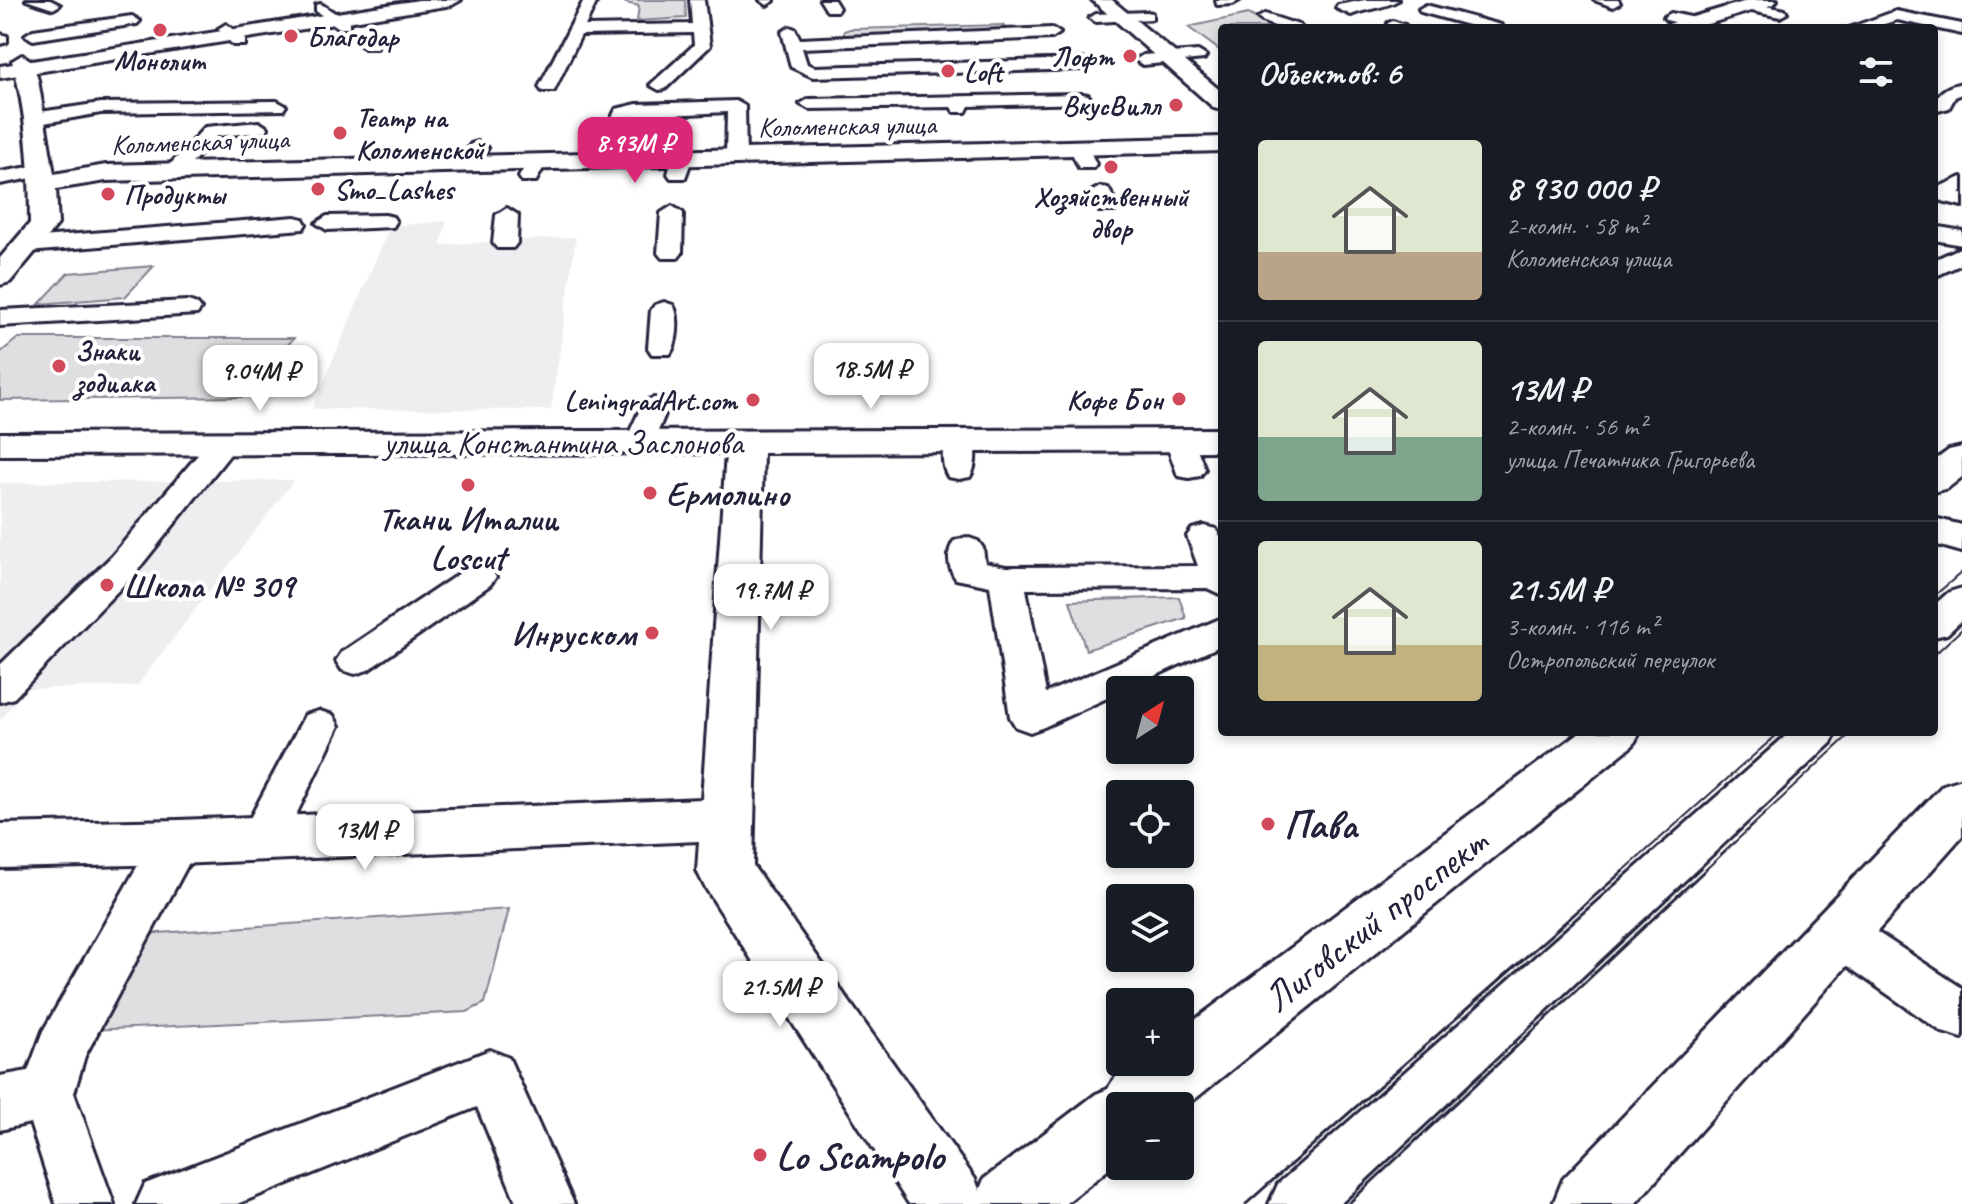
<!DOCTYPE html>
<html lang="ru">
<meta charset="utf-8">
<style>
:root{--surface:#171b24;--page:#20242c;--text:#f1f3f6;--muted:#9ea1a6;--line:#363941;--accent:#db2777}
body{margin:0;font-family:Caveat,sans-serif;background:var(--page);color:var(--text);height:100vh;display:flex;flex-direction:column;font-size:30px;white-space:nowrap}
*{box-sizing:border-box;margin:0}
p{font-size:26px;color:var(--muted)}
.icon{flex:none;width:44px;height:44px;fill:none;stroke:currentColor;stroke-width:2;stroke-linecap:round;stroke-linejoin:round}
.map{position:relative;flex:1;overflow:hidden}
.panel{position:absolute;left:1218px;top:24px;width:720px;height:712px;display:flex;flex-direction:column;background:var(--surface);border-radius:8px;box-shadow:0 4px 12px #0003}
.panel>*{flex:none}
.needle{width:52px;rotate:36deg}
.tools{position:absolute;left:1106px;top:676px;display:grid;gap:16px}
.tools a{display:grid;place-items:center;width:88px;height:88px;border-radius:8px;background:var(--surface);box-shadow:0 4px 12px #0003;font-size:40px}
.price{position:absolute;translate:-50% -68px;padding:0 18px;border-radius:16px;background:#fff;color:#222;font-size:26px;line-height:52px;filter:drop-shadow(0 2px 4px #0008)}
.price::after{content:'';position:absolute;left:50%;top:48px;width:24px;height:18px;margin-left:-12px;background:inherit;clip-path:polygon(0 0,100% 0,50% 100%)}
.price.current{background:var(--accent);color:#fff}
ul{padding:0;list-style:none}
li{display:flex;align-items:center;gap:24px;height:200px;padding:0 40px}
li+li{border-top:2px solid var(--line)}
li span{display:grid;place-items:center;flex:none;width:224px;height:160px;border-radius:8px;color:#555}
li>.icon{margin-inline-start:auto}
span .icon{width:96px;height:96px;fill:#fffc;stroke-width:1}
li b{font-size:34px}
h2{display:flex;justify-content:space-between;align-items:center;height:96px;padding:0 40px;font-size:34px}
.map>svg:first-child{display:block}
.built{fill:#eeeef1}
.green{fill:#dfdfe2;stroke:#80808e;stroke-width:2}
.lines{fill:none;stroke-linecap:round;stroke-linejoin:round}
.service-casing{stroke:#22223b;stroke-width:6}
.minor-casing{stroke:#22223b;stroke-width:6}
.tertiary-casing{stroke:#22223b;stroke-width:6}
.primary-casing{stroke:#22223b;stroke-width:6}
.service{fill:#fff;fill-rule:evenodd}
.minor{fill:#fff;fill-rule:evenodd}
.tertiary{fill:#fff;fill-rule:evenodd}
.primary{fill:#fff;fill-rule:evenodd}
.tram-far1{stroke:#22223b;stroke-width:2}
.tram{stroke:#22223b;stroke-width:3}
.poi-dot{fill:#d1495b;stroke:#fff;stroke-width:3}
.labels{text-anchor:middle;stroke-width:8;stroke-linejoin:round;paint-order:stroke}
.far-poi-label{font-size:28px;font-weight:bold;fill:#22223b;stroke:#fff;text-anchor:start}
.far-street-label{font-size:28px;fill:#22223b;stroke:#fff}
.street-label{font-size:34px;fill:#22223b;stroke:#fff}
.poi-label{font-size:34px;font-weight:bold;fill:#22223b;stroke:#fff;text-anchor:start}
.near-poi-label{font-size:40px;font-weight:bold;fill:#22223b;stroke:#fff;text-anchor:start}
.near-street-label{font-size:40px;fill:#22223b;stroke:#fff}
</style>
<div class="map">
<svg width="1962" height="1204" viewBox="0 0 1962 1204">
<rect width="100%" height="100%" fill="#fff"/>
<filter id="ink" filterUnits="userSpaceOnUse"><feTurbulence type="fractalNoise" baseFrequency=".0125" numOctaves="2"/><feDisplacementMap in="SourceGraphic" scale="16" xChannelSelector="R" yChannelSelector="G"/><feConvolveMatrix kernelMatrix="1 2 1 2 8 2 1 2 1" color-interpolation-filters="sRGB"/></filter>
<g filter="url(#ink)">
<g class="built">
<polygon points="447,221 440,245 576,237 551,410 312,409 390,226"/>
<polygon points="294,480 137,686 25,689 0,721 0,483"/>
</g>
<g class="green">
<polygon points="628,0 685,0 686,18 637,21 639,6 626,3"/>
<polygon points="1248,14 1274,28 1222,28 1222,52 1188,27"/>
<polygon points="1003,25 1008,32 844,36 844,31 850,29"/>
<polygon points="154,266 125,297 39,304 68,273"/>
<polygon points="18,338 294,338 242,397 0,400 0,353"/>
<polygon points="1179,597 1186,618 1086,650 1070,601"/>
<polygon points="509,909 485,1003 467,1012 91,1030 144,934"/>
</g>
<g class="lines">
<defs>
<g id="service">
<polygon points="26,0 50,0 60,5 53,9"/>
<polygon points="584,0 597,1 585,26 692,24 690,0 704,0 710,46 665,89 659,90 650,85 694,45 693,33 581,35 554,91 542,91 539,87"/>
<polygon points="760,0 774,0 774,1 767,5"/>
<polygon points="820,0 834,0 839,8 837,11 827,11"/>
<polygon points="1216,0 1240,0 1233,4 1217,5"/>
<path d="M1365,0H1398C1386,8 1364,9 1351,15L1336,8L1338,5Z"/>
<polygon points="1594,0 1618,0 1620,3 1613,7"/>
<polygon points="1747,2 1785,10 1787,13 1780,17 1742,9 1740,6"/>
<polygon points="321,4 349,22 349,28 339,28 316,11 316,5"/>
<polygon points="1426,5 1501,25 1504,28 1479,28 1421,12 1419,9"/>
<polygon points="1896,11 1962,24 1962,34 1897,20 1872,28 1849,28"/>
<polygon points="1147,12 1152,13 1152,19 1096,22 1089,18 1096,14"/>
<polygon points="1671,13 1700,19 1703,22 1695,27 1666,20 1664,17"/>
<path d="M1265,14L1299,25L1302,28C1286,28 1270,28 1258,18Z"/>
<polygon points="132,16 140,21 137,24 33,40 25,35 33,30"/>
<polygon points="1393,21 1405,25 1408,28 1387,28 1388,23"/>
<polygon points="226,24 245,39 245,45 233,45 218,29"/>
<polygon points="790,27 795,29 800,39 1052,28 1060,33 1052,38 802,48 807,64 815,67 1083,59 1091,64 1083,69 813,77 791,67 782,32"/>
<polygon points="0,34 7,36 7,42 0,44"/>
<polygon points="362,34 377,42 377,48 365,48 356,42 356,36"/>
<polygon points="1198,51 1206,56 1204,59 1143,65 1135,60 1143,55"/>
<path d="M1962,83V94L1955,97L1949,108L1934,112C1934,94 1944,87 1962,83Z"/>
<polygon points="1082,94 1088,95 1091,99 1088,103 969,106 966,112 954,112 951,107 809,109 800,104 809,99"/>
<polygon points="277,101 286,106 283,110 101,113 33,125 24,119 33,113 101,103"/>
<polygon points="736,101 745,106 746,158 743,162 736,164 726,158 727,112 630,117 608,165 594,165 591,161 616,109 637,104"/>
<polygon points="259,122 268,128 266,132 217,136 181,175 174,177 164,171 205,127"/>
<polygon points="478,142 488,148 474,168 460,168 457,164 471,144"/>
<polygon points="1080,143 1087,145 1096,164 1093,168 1079,168 1070,149"/>
<polygon points="682,153 692,159 685,178 671,178 668,174 672,159"/>
<polygon points="536,157 546,163 536,181 522,181 519,177 529,159"/>
<polygon points="41,165 51,171 48,175 0,184 0,172"/>
<polygon points="1962,177 1962,191 1959,193 1962,193 1962,206 1934,199 1934,189"/>
<polygon points="1100,187 1108,188 1118,206 1115,211 1099,211 1089,193"/>
<polygon points="672,206 683,213 682,253 678,258 662,258 658,253 661,213"/>
<polygon points="507,208 518,215 517,243 513,248 497,248 493,243 496,215"/>
<polygon points="385,215 393,217 396,222 393,227 327,230 316,223 327,216"/>
<polygon points="295,217 303,219 306,224 303,229 28,252 20,250 16,245 20,240 28,238"/>
<polygon points="1934,226 1962,231 1962,245 1934,240"/>
<polygon points="1962,247 1962,264 1934,277 1934,260"/>
<polygon points="188,301 197,304 201,309 197,314 0,326 0,310"/>
<path d="M664,302L673,305C680,316 678,343 670,354H652L648,348L651,310L655,305Z"/>
<polygon points="654,398 664,401 668,407 651,448 640,451 629,448 625,442 644,401"/>
<polygon points="1180,431 1191,434 1205,469 1200,476 1189,478 1178,476 1165,440 1169,434"/>
<path d="M959,432L970,435C977,445 977,466 970,477L959,479L948,477C941,466 941,445 948,435Z"/>
<polygon points="224,434 235,437 239,443 136,572 14,698 0,702 0,665 112,556 213,437"/>
<path d="M1204,526L1216,529L1222,539V595L1207,588L1026,589L1046,693L1222,618V645L1044,727L1030,732L1016,727L1010,717L990,586L956,579C948,568 946,552 954,541L966,537L978,541L983,548L985,563L1006,567L1198,566L1187,536L1192,529Z"/>
<polygon points="478,566 490,569 496,577 490,585 368,670 355,674 342,670 336,661 342,652 466,569"/>
<polygon points="1962,588 1962,620 1947,634 1934,637 1934,605 1949,592"/>
<polygon points="319,711 333,715 339,726 279,850 263,855 247,850 241,837 247,824 305,715"/>
<polygon points="1790,732 1837,732 1831,743 1340,1204 1269,1204 1278,1184"/>
<polygon points="178,824 194,829 200,842 85,1056 74,1093 114,1204 56,1204 30,1123 0,1130 0,1076 28,1071 43,1031 137,867 162,829"/>
<polygon points="1837,911 1854,917 1962,988 1962,1038 1942,1032 1820,947 1813,932 1820,917"/>
<polygon points="490,1050 509,1058 574,1204 517,1204 477,1107 237,1204 136,1204 145,1184"/>
</g>
<g id="minor">
<polygon points="1750,0 1777,0 1774,4 1695,28 1667,28 1669,24"/>
<path d="M22,55L32,61L38,80L54,174L106,165L1222,137V151L106,181L56,189L58,224L10,282L0,285V258L30,223C30,170 27,112 12,61Z"/>
<polygon points="1222,429 1222,451 763,453 753,866 975,1179 985,1204 909,1204 705,887 697,871 699,841 178,864 0,868 0,824 178,820 702,799 726,453 0,455 0,433"/>
</g>
<g id="tertiary">
<polygon points="419,0 461,0 452,5 0,78 0,66"/>
<polygon points="1092,0 1112,0 1222,92 1222,110 1214,108"/>
<polygon points="1934,518 1962,525 1962,552 1934,544"/>
</g>
<g id="primary">
<polygon points="1962,447 1962,477 1948,488 1934,492 1934,461 1949,450"/>
<path d="M1580,732H1640L1633,745L1180,1111V1106H1120V1160L1065,1204H974L984,1179L1096,1094L1108,1089C1122,1059 1153,1062 1180,1062V1031Z"/>
<polygon points="1962,779 1962,836 1635,1204 1553,1204 1563,1179 1943,785"/>
</g>
</defs>
<use href="#service" class="service-casing"/>
<use href="#minor" class="minor-casing"/>
<use href="#tertiary" class="tertiary-casing"/>
<use href="#primary" class="primary-casing"/>
<use href="#service" class="service"/>
<use href="#minor" class="minor"/>
<use href="#tertiary" class="tertiary"/>
<use href="#primary" class="primary"/>
<g class="tram-far1">
<polyline points="1934,596 1962,572"/>
<polyline points="1934,655 1962,629"/>
<polyline points="1621,873 1780,732"/>
<polyline points="1702,873 1852,732"/>
</g>
<g class="tram">
<polyline points="1246,1204 1623,871"/>
<polyline points="1348,1204 1704,871"/>
</g>
</g>
</g>
<g class="poi-dot">
<circle cx="160" cy="30" r="8"/>
<circle cx="291" cy="36" r="8"/>
<circle cx="1130" cy="56" r="8"/>
<circle cx="948" cy="71" r="8"/>
<circle cx="1176" cy="105" r="8"/>
<circle cx="340" cy="133" r="8"/>
<circle cx="1111" cy="167" r="8"/>
<circle cx="318" cy="189" r="8"/>
<circle cx="108" cy="194" r="8"/>
<circle cx="59" cy="366" r="8"/>
<circle cx="1179" cy="399" r="8"/>
<circle cx="753" cy="400" r="8"/>
<circle cx="468" cy="485" r="8"/>
<circle cx="650" cy="493" r="8"/>
<circle cx="107" cy="585" r="8"/>
<circle cx="652" cy="633" r="8"/>
<circle cx="1268" cy="824" r="8"/>
<circle cx="760" cy="1155" r="8"/>
</g>
<g class="labels">
<g class="far-poi-label">
<text x="307" y="46">Благодар</text>
<text x="1114" y="66" text-anchor="end">Лофт</text>
<text x="160" y="70" text-anchor="middle">Монолит</text>
<text x="964" y="81">Loft</text>
<text x="1160" y="115" text-anchor="end">ВкусВилл</text>
<text x="356" y="127">Театр на<tspan x="356" dy="32">Коломенской</tspan></text>
<text x="334" y="199">Smo_Lashes</text>
<text x="124" y="204">Продукты</text>
<text x="1111" y="206" text-anchor="middle">Хозяйственный<tspan x="1111" dy="32">двор</tspan></text>
<text x="75" y="360">Знаки<tspan x="75" dy="32">зодиака</tspan></text>
<text x="1163" y="409" text-anchor="end">Кофе Бон</text>
<text x="737" y="410" text-anchor="end">LeningradArt.com</text>
</g>
<g class="far-street-label">
<text transform="translate(847 125) rotate(-1)" y="10">Коломенская улица</text>
<text transform="translate(200 141) rotate(-2)" y="10">Коломенская улица</text>
</g>
<g class="street-label">
<text x="563" y="454">улица Константина Заслонова</text>
</g>
<g class="poi-label">
<text x="666" y="505">Ермолино</text>
<text x="468" y="530" text-anchor="middle">Ткани Италии<tspan x="468" dy="39">Loscut</tspan></text>
<text x="123" y="597">Школа № 309</text>
<text x="636" y="645" text-anchor="end">Инруском</text>
</g>
<g class="near-poi-label">
<text x="1284" y="838">Пава</text>
<text x="776" y="1169">Lo Scampolo</text>
</g>
<g class="near-street-label">
<text transform="translate(1375 919) rotate(-38)" y="14">Лиговский проспект</text>
</g>
</g>
</svg>
<div class="tools">
<a><svg class="needle" viewBox="-14 -14 28 28"><path d="M0-13l5 13h-10z" fill="#e53935"/><path d="M0 13l5-13h-10z" fill="#9ea1a6"/></svg></a>
<a><svg class="icon" aria-label="locate" viewBox="0 0 24 24"><circle cx="12" cy="12" r="6"/><path d="M12 2v4M12 18v4M2 12h4M18 12h4"/></svg></a>
<a><svg class="icon" aria-label="layers" viewBox="0 0 24 24"><path d="M12 4l9 5-9 5-9-5zM3 14l9 5 9-5"/></svg></a>
<a>+</a>
<a>−</a>
</div>
<b class="price current" style="left:635px;top:185px">8.93M ₽</b>
<b class="price" style="left:871px;top:411px">18.5M ₽</b>
<b class="price" style="left:260px;top:413px">9.04M ₽</b>
<b class="price" style="left:771px;top:632px">19.7M ₽</b>
<b class="price" style="left:365px;top:872px">13M ₽</b>
<b class="price" style="left:780px;top:1029px">21.5M ₽</b>
<section class="panel">
<h2>Объектов: 6<svg class="icon" aria-label="filters" viewBox="0 0 24 24"><path d="M4 7h16M4 17h16"/><circle cx="9" cy="7" r="2"/><circle cx="15" cy="17" r="2"/></svg></h2>
<ul>
<li><span style="background:linear-gradient(#dfe7d0 70%,#b9a48a 0)"><svg class="icon" aria-label="home" viewBox="0 0 24 24"><path d="M3 11l9-7 9 7M6 9v11h12V9"/></svg></span><div><b>8 930 000 ₽</b><p>2-комн. · 58 m²</p><p>Коломенская улица</p></div></li>
<li><span style="background:linear-gradient(#dfe7d0 60%,#7fa58c 0)"><svg class="icon" aria-label="home" viewBox="0 0 24 24"><path d="M3 11l9-7 9 7M6 9v11h12V9"/></svg></span><div><b>13M ₽</b><p>2-комн. · 56 m²</p><p>улица Печатника Григорьева</p></div></li>
<li><span style="background:linear-gradient(#dfe7d0 65%,#c2b280 0)"><svg class="icon" aria-label="home" viewBox="0 0 24 24"><path d="M3 11l9-7 9 7M6 9v11h12V9"/></svg></span><div><b>21.5M ₽</b><p>3-комн. · 116 m²</p><p>Остропольский переулок</p></div></li>
</ul>
</section>
</div>
